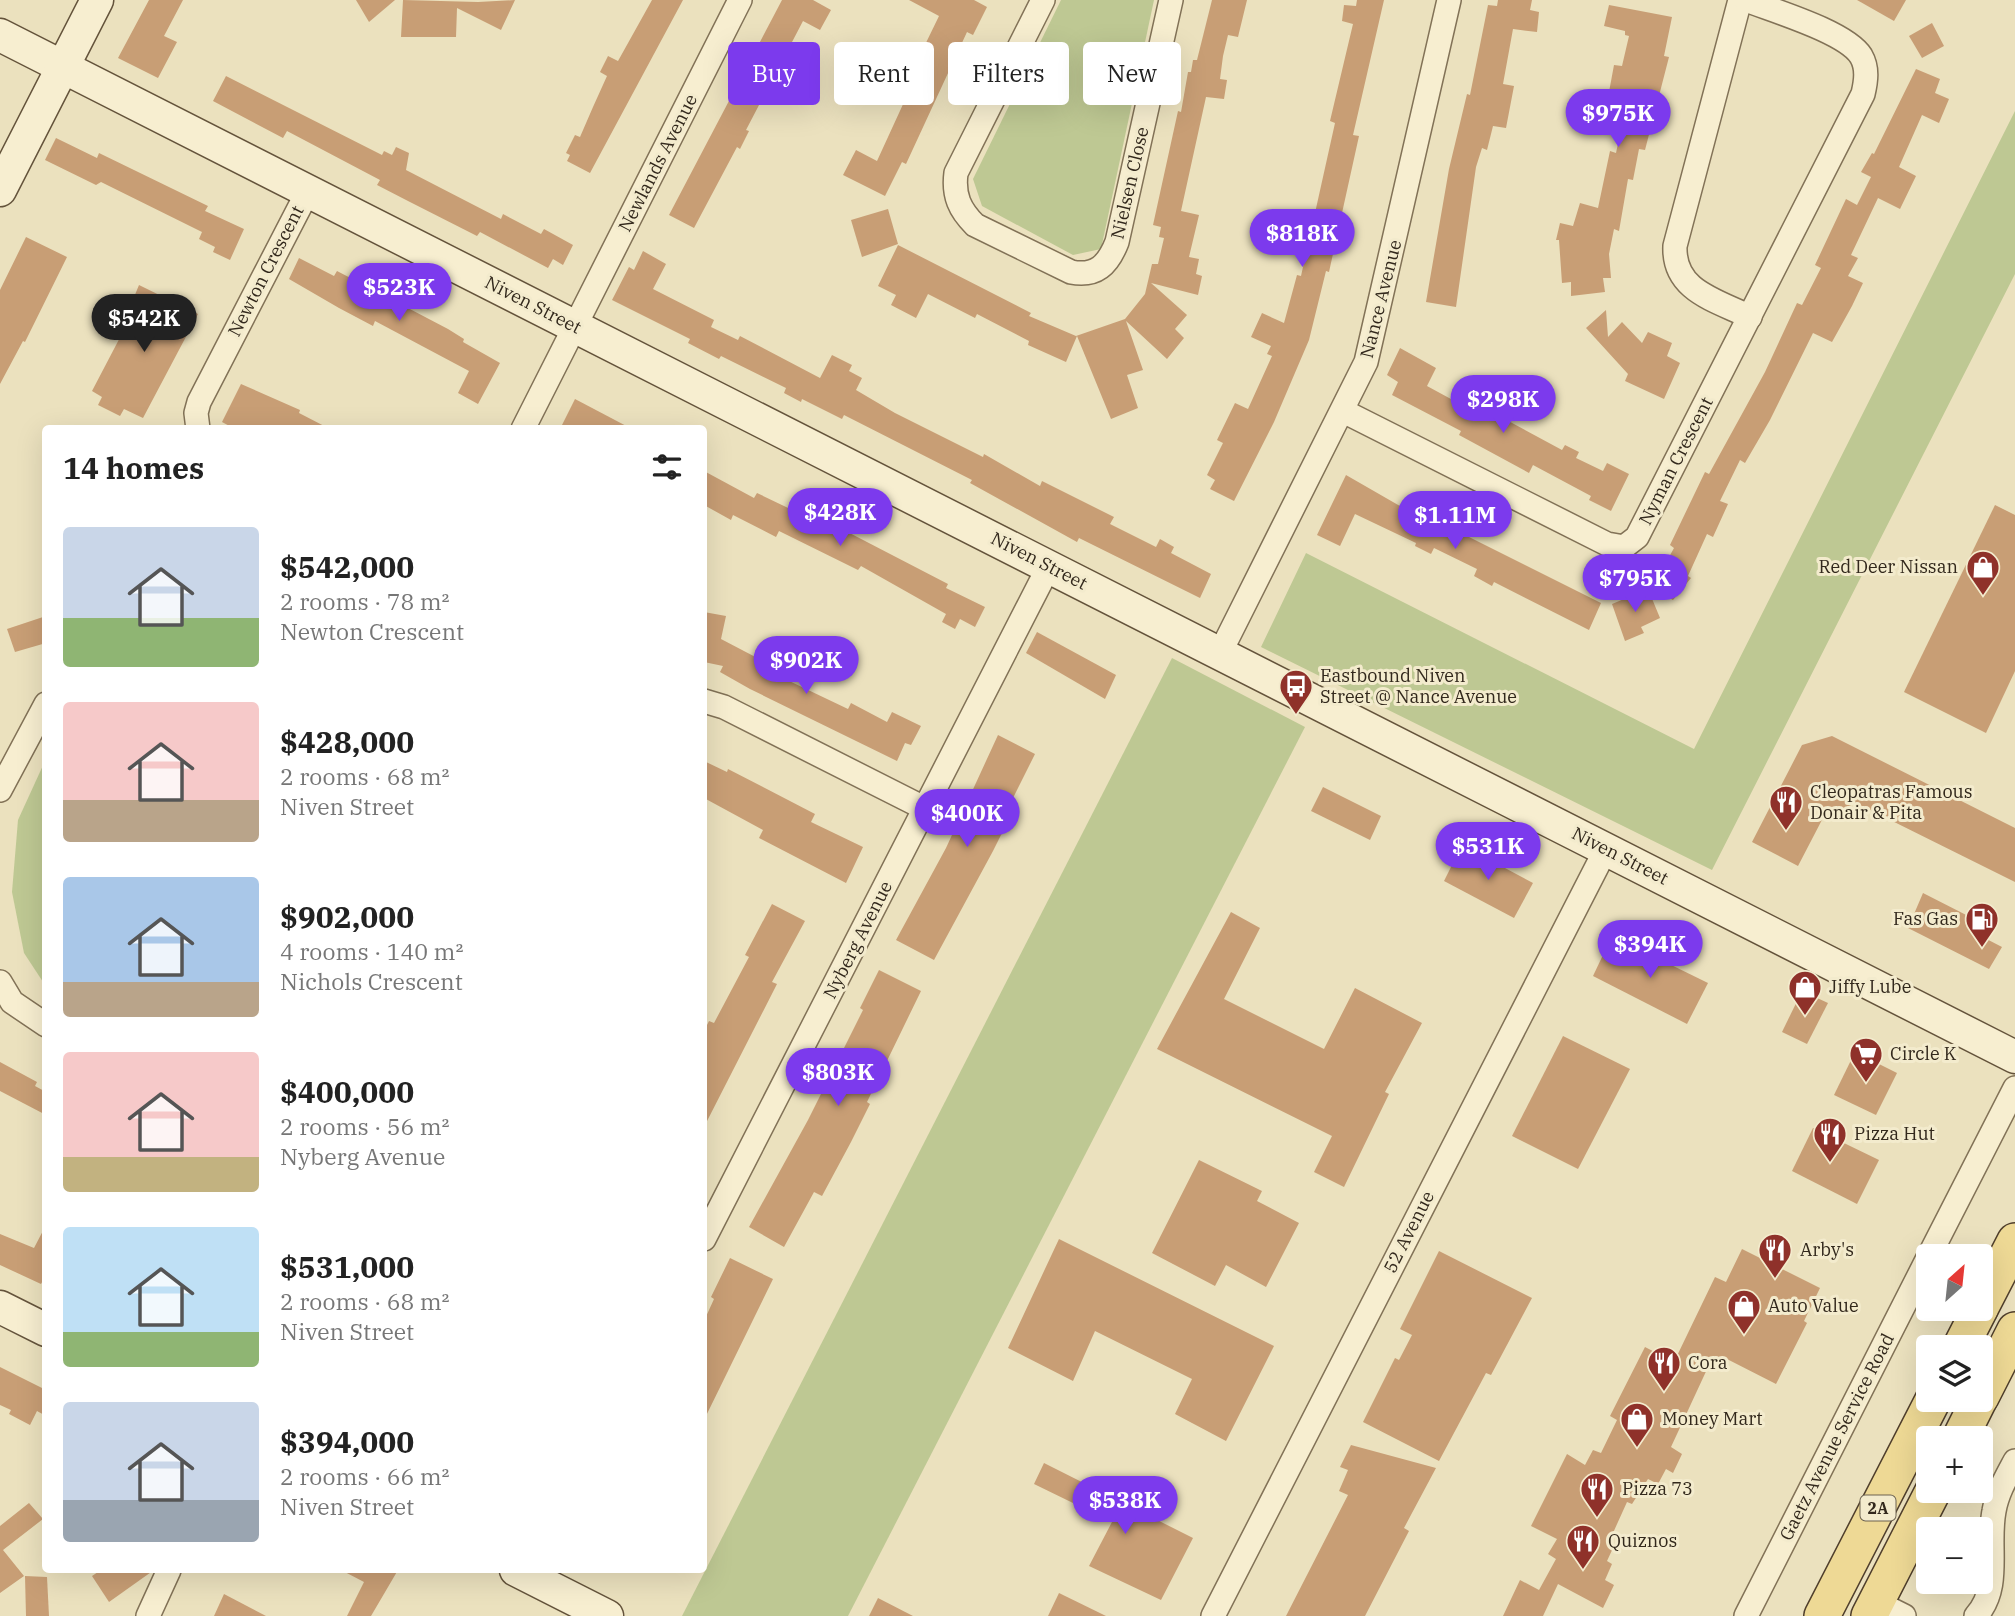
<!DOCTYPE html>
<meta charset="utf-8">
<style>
:root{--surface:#fff;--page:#f6f6f6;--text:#222;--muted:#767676;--accent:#7c3aed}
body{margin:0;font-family:"IBM Plex Serif",serif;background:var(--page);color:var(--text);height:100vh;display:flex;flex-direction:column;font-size:26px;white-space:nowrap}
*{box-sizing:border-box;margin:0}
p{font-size:23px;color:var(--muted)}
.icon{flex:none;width:38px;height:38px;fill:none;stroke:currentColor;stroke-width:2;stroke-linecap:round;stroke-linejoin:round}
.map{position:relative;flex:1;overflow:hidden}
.sheet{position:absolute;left:42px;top:425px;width:665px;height:1148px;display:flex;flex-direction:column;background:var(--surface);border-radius:7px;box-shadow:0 7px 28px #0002}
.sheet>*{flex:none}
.hud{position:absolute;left:728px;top:42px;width:665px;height:63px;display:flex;gap:14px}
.needle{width:46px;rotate:27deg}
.fabs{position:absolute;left:1916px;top:1244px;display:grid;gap:14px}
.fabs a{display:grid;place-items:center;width:77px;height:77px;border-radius:7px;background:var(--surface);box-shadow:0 7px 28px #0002;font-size:35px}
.price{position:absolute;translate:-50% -60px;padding:0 16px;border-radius:24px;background:var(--accent);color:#fff;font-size:23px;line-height:46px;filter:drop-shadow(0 2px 4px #0008)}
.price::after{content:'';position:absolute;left:50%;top:42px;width:21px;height:16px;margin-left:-10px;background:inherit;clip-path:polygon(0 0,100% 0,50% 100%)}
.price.active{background:#222;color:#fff}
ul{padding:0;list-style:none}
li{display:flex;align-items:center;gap:21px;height:175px;padding:0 21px}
li span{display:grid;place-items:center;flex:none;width:196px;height:140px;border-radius:7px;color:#555}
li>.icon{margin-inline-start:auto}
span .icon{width:84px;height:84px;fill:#fffc;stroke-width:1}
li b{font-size:30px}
h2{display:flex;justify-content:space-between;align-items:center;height:84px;padding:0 21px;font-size:30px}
.pill{padding:0 24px;border-radius:7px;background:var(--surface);box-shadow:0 7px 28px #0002;font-size:24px;line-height:63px}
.pill.active{background:var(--accent);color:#fff}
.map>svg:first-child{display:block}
.green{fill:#bec893}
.building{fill:#c89e75}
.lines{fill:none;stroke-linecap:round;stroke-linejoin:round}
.street-casing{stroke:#827257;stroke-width:26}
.secondary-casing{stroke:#64533b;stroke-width:35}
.primary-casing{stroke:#503f2c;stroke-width:38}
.street{stroke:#f7eed0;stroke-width:23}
.secondary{stroke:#f7eed0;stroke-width:32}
.primary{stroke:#eed995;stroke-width:35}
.labels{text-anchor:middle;stroke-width:6;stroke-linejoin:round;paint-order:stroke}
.shield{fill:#f3ebcd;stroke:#6c6251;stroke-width:2}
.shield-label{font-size:16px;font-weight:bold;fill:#32281c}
.street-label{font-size:18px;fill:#32281c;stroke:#f3ebcd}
.poi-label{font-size:18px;fill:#32281c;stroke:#f3ebcd;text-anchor:start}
</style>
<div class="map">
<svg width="2015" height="1616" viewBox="0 0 2015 1616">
<rect width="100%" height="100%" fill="#ebe1be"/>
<g class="green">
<polygon points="1061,0 1154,0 1101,249 1073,255 982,206 973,179"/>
<polygon points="2015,111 2015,274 1712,870 1261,647 1306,553 1694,749"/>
<polygon points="1172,658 1305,727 848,1616 682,1616"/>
<polygon points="45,761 46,985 45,985 24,953 12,892 18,820"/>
</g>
<g class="building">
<polygon points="149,0 183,0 164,36 177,42 158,78 118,58"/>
<polygon points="356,0 395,0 369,22"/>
<polygon points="403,0 478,2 515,0 501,30 457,8 456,37 401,37"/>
<polygon points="652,0 683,0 590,173 567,161 570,155 566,153 575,135 580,137 593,107 607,76 600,72 608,56 618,61"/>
<polygon points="782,0 813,0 831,10 820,30 803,21 746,130 749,131 740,149 737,147 694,228 669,215"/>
<polygon points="909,0 974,0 987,7 973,35 967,32 906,164 902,162 885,196 843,175 856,150 877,161 910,89 905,86 939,16"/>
<polygon points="1212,0 1247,0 1238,37 1228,35 1223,56 1220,79 1227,80 1224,99 1206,97 1181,211 1199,215 1189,257 1199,259 1196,274 1202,276 1198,295 1151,283 1187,315 1175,329 1184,338 1167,359 1126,321 1143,370 1127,375 1138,408 1111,419 1077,336 1066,362 1028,345 1029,341 977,314 975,318 928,294 916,318 891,305 896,295 878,286 898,245 1031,313 1029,316 1076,336 1125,319 1145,294 1152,264 1158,264 1164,238 1159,237 1161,227 1153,225 1178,111 1181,112 1188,72 1191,72 1193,60 1197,60"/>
<polygon points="1357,0 1384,0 1353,135 1359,136 1329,272 1326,271 1309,340 1274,422 1234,501 1210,489 1215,480 1207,475 1223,443 1217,440 1235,403 1248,409 1272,356 1267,354 1271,346 1251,337 1262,313 1284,323 1297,275 1301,276 1335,123 1330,121 1353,24 1342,21 1344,5 1356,6"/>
<polygon points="1498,0 1532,0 1530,10 1539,12 1537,32 1513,29 1503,84 1514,86 1506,128 1493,126 1487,150 1482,148 1476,167 1456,307 1426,302 1449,169 1467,94 1470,95 1488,5 1497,6"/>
<polygon points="1857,0 1906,0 1894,21"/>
<polygon points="1609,5 1672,17 1664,56 1669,57 1645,150 1639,149 1633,180 1628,179 1619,231 1614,229 1609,254 1611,278 1603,278 1605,292 1571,296 1571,282 1562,283 1559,240 1556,240 1560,223 1573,226 1580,203 1598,208 1610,151 1616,153 1628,96 1609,92 1614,65 1622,66 1629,36 1625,35 1625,31 1604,26"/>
<polygon points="1932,23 1944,46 1922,58 1909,36"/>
<polygon points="1916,69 1940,79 1935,93 1949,99 1939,123 1922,115 1899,167 1916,176 1900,209 1878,198 1851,255 1858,258 1848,276 1863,283 1852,306 1832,342 1813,333 1770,420 1745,463 1740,460 1720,501 1728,504 1713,537 1707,534 1688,576 1691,578 1673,600 1652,588 1674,548 1670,545 1705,472 1709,474 1765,372 1797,303 1802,305 1821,268 1815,265 1846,199 1857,205 1871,177 1861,172 1872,153 1874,154"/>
<polygon points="226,76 382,155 384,151 392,155 396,147 409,153 406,170 501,219 503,214 541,234 544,229 573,245 563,265 553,259 548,268 480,232 477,236 408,201 377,185 380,180 287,131 283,138 213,101"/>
<polygon points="56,138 97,158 99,153 208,206 205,211 244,229 230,260 213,252 215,247 199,239 202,232 101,182 96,185 45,160"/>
<polygon points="888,209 898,244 862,257 851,220"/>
<polygon points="26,237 67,257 25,342 23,341 0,384 0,290"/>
<polygon points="643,251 666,264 653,289 714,320 711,327 738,340 740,336 820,378 832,355 852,365 849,371 862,378 856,390 895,413 983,457 984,454 1040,486 1042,481 1114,517 1110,524 1156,547 1160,539 1174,547 1171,553 1211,574 1200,598 1079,538 1077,542 970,483 972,480 844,415 842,419 802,399 801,402 784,393 786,388 721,356 719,359 688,343 690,339 612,300 629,267 634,270"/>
<polygon points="299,258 334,276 337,271 364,285 448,329 464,339 463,342 500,363 478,404 458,393 469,371 375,321 373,326 339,308 289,279"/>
<polygon points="139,285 198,314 143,418 124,409 120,416 98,405 102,397 92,391 137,305 132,302"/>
<polygon points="1606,310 1608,337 1622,322 1642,343 1648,332 1672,343 1667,356 1680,363 1664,399 1625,381 1628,374 1586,328"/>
<polygon points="1400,348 1436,368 1427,386 1473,411 1477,404 1562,450 1565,445 1579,452 1576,458 1603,471 1607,463 1629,474 1611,511 1589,500 1591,496 1533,465 1529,473 1459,435 1461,431 1392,395 1398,382 1387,375"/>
<polygon points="241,384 300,410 299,413 330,429 235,429 222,422"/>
<polygon points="575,399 632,429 560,429"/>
<polygon points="704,471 754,498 757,493 836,531 838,527 948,584 946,588 985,607 975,627 960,619 955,629 942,622 946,614 861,566 858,570 779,531 776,537 733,515 731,520 704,505"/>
<polygon points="1346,475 1426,521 1443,528 1445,525 1601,603 1589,630 1494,582 1492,586 1474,576 1477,569 1434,548 1431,554 1415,546 1416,543 1355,514 1340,546 1317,535"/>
<polygon points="1995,505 2015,515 2015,671 1986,733 1904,692"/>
<polygon points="1648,589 1660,618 1641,627 1644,633 1625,641 1612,604"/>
<polygon points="704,612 726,616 721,639 765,662 762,668 848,709 851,703 887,722 892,712 921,726 911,745 905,743 897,761 750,689 720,672 723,666 704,662"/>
<polygon points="46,616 46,643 15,652 7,629"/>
<polygon points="1037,632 1116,675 1105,699 1026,653"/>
<polygon points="998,735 1035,754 1009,806 1014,809 993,851 934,960 896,940 946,848"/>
<polygon points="1832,736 2015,828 2015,882 1856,803 1824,816 1798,866 1752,842 1802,745"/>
<polygon points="704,761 727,772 728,769 815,814 811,822 863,847 846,883 759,838 763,830 704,798"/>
<polygon points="1323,787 1381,816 1370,840 1311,811"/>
<polygon points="1462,845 1533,883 1514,918 1444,881"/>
<polygon points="1923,893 1976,920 1971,931 2002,947 1989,969 1908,928"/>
<polygon points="772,904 805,921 772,982 777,984 704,1127 704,1031 709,1021 714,1023 749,957 745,955"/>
<polygon points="1231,912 1260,928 1224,999 1324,1049 1355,988 1422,1023 1385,1092 1389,1094 1344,1187 1314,1172 1332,1136 1157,1049"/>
<polygon points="1612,936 1708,983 1687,1024 1593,976"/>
<polygon points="879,970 921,991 867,1102 870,1104 851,1142 822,1196 814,1192 784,1247 749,1227 808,1120 863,1010 860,1008"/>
<polygon points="1802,991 1828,1003 1807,1044 1782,1032"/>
<polygon points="1563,1036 1630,1069 1578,1169 1512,1136"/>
<polygon points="1855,1052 1897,1073 1876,1115 1834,1095"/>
<polygon points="0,1062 37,1082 35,1086 46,1092 46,1115 0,1091"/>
<polygon points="1813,1128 1879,1160 1857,1204 1792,1171"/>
<polygon points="1199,1160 1262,1191 1257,1201 1299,1223 1266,1287 1226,1265 1215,1286 1152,1253"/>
<polygon points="46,1225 46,1275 41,1284 0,1265 0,1234 34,1248"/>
<polygon points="1059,1239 1274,1346 1226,1441 1175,1414 1192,1379 1095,1331 1073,1381 1008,1348"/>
<polygon points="1742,1249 1820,1288 1804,1321 1807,1323 1776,1384 1723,1357 1716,1369 1709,1365 1671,1447 1682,1454 1673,1473 1666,1469 1658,1484 1648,1479 1632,1504 1627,1502 1608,1544 1613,1548 1607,1561 1612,1564 1605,1580 1614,1585 1603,1608 1558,1584 1543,1616 1503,1616 1520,1580 1539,1590 1556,1559 1548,1554 1557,1539 1531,1526 1567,1454 1585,1465 1593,1450 1601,1453 1617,1420 1610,1416 1645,1347 1674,1362 1715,1277 1726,1282"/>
<polygon points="1439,1251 1532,1298 1491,1375 1486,1373 1439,1461 1363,1422 1395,1358 1399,1360 1412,1335 1400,1329"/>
<polygon points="730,1258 773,1279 704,1420 704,1321 714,1299 711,1297"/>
<polygon points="0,1367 46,1390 46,1416 37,1411 30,1425 9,1414 11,1410 0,1405"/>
<polygon points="1351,1445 1436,1468 1404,1528 1409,1531 1365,1616 1286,1616 1348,1495 1339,1491 1348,1470 1340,1467"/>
<polygon points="1044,1463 1193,1538 1161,1600 1089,1566 1112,1522 1034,1484"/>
<polygon points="29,1503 43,1519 3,1550 24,1576 0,1593 0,1526"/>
<polygon points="101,1570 154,1570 109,1602 92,1576"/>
<polygon points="341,1570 398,1570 371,1616 347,1616 364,1582"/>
<polygon points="25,1576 47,1577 49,1616 26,1616"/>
<polygon points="1059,1593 1106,1616 1048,1616"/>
<polygon points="224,1594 266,1616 214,1616"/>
<polygon points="878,1598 913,1616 869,1616"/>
</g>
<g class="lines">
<defs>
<g id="street">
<path d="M1043,0L956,173C953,196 960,210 975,225L1071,272C1096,277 1108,265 1117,242L1171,0"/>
<path d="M1740,0L1675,246C1673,291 1716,300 1750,317"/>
<path d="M1343,411L1607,544L1624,547L1637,537L1863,94C1866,81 1868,68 1861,56C1846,32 1774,11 1746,0"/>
<polyline points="198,429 196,413 199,402 308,191"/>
<polyline points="523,429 740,0"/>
<polyline points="1220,653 1366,362 1449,0"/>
<polyline points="704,701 724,707 926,809"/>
<polyline points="0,790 46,704"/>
<polyline points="0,982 12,1002 46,1025"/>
<polyline points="704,1239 1049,566"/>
<polyline points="1929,1256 2015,1088"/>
<polyline points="1876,1602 1904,1616"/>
<polyline points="148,1616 169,1570"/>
<polyline points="1213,1616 1606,849"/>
<polyline points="1746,1616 1928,1258"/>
<path d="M1976,1616C2002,1587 1987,1547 1994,1511C1997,1493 2007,1476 2015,1461"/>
</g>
<g id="secondary">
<polyline points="0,35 2015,1057"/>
<polyline points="0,190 97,0"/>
<polyline points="0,1307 46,1330"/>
<polyline points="516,1570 607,1616"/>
</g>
<g id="primary">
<polyline points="1981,1307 2015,1241"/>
<polyline points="1960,1348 1980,1309"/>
<polyline points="1981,1397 2015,1330"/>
<polyline points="1960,1438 1979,1400"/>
<polyline points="1822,1616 1933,1400"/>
<polyline points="1869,1616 1933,1491"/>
</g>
</defs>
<use href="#street" class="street-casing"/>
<use href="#secondary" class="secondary-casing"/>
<use href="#primary" class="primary-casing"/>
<use href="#street" class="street"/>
<use href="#secondary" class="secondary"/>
<use href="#primary" class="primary"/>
</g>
<defs>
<symbol id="shop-pin" viewBox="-11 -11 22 30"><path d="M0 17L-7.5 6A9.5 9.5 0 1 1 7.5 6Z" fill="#8f312a" stroke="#f3ebcd"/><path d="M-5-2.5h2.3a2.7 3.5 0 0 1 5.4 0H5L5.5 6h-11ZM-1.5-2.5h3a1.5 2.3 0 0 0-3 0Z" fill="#fff"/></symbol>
<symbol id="bus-pin" viewBox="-11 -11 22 30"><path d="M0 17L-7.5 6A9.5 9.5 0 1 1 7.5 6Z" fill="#8f312a" stroke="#f3ebcd"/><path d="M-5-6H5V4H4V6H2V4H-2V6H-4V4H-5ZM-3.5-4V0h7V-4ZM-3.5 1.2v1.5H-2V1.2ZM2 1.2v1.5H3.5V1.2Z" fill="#fff"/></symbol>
<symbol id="restaurant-pin" viewBox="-11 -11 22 30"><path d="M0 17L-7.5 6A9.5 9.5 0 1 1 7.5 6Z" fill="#8f312a" stroke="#f3ebcd"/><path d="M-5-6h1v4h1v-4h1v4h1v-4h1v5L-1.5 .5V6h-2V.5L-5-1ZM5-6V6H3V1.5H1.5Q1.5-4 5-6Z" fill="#fff"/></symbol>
<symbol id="fuel-pin" viewBox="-11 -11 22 30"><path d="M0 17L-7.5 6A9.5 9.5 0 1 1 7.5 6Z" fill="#8f312a" stroke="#f3ebcd"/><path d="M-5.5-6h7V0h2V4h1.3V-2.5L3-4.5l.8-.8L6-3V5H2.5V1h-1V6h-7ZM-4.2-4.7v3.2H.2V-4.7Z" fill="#fff"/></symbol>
<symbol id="supermarket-pin" viewBox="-11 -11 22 30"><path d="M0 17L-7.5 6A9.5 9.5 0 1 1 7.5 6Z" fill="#8f312a" stroke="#f3ebcd"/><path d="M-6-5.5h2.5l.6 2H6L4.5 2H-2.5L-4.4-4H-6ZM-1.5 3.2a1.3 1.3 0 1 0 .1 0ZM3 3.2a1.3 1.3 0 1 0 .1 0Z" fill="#fff"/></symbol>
</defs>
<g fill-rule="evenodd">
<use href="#shop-pin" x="1964" y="548" width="38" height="52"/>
<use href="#bus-pin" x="1277" y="667" width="38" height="52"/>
<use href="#restaurant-pin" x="1767" y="783" width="38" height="52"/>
<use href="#fuel-pin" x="1963" y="900" width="38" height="52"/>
<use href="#shop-pin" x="1786" y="968" width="38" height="52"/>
<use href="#supermarket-pin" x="1847" y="1035" width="38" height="52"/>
<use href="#restaurant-pin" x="1811" y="1115" width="38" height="52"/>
<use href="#restaurant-pin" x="1756" y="1231" width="38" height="52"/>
<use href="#shop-pin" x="1725" y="1287" width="38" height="52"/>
<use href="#restaurant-pin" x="1645" y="1344" width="38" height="52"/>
<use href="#shop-pin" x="1618" y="1400" width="38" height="52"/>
<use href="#restaurant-pin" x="1578" y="1470" width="38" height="52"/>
<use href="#restaurant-pin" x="1564" y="1522" width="38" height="52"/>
</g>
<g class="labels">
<rect class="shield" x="1860.5" y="1495.5" width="35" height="25" rx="5"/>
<g class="shield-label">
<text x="1878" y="1514">2A</text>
</g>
<g class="street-label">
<text transform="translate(658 163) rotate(-63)" y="6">Newlands Avenue</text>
<text transform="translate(1130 183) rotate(-77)" y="6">Nielsen Close</text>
<text transform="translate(266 271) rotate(-63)" y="6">Newton Crescent</text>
<text transform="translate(1381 299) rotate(-76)" y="6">Nance Avenue</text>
<text transform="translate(533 305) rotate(27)" y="6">Niven Street</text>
<text transform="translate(1676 461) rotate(-63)" y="6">Nyman Crescent</text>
<text transform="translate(1039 561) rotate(27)" y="6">Niven Street</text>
<text transform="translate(1620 856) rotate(27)" y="6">Niven Street</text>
<text transform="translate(858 940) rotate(-63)" y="6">Nyberg Avenue</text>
<text transform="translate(1409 1232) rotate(-63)" y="6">52 Avenue</text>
<text transform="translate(1837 1437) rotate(-63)" y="6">Gaetz Avenue Service Road</text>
</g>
<g class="poi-label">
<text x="1958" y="573" text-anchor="end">Red Deer Nissan</text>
<text x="1320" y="682">Eastbound Niven<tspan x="1320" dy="21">Street @ Nance Avenue</tspan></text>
<text x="1810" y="798">Cleopatras Famous<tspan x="1810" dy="21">Donair &amp; Pita</tspan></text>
<text x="1958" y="925" text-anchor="end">Fas Gas</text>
<text x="1829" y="993">Jiffy Lube</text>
<text x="1890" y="1060">Circle K</text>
<text x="1854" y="1140">Pizza Hut</text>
<text x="1800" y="1256">Arby's</text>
<text x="1768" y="1312">Auto Value</text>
<text x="1688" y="1369">Cora</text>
<text x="1662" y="1425">Money Mart</text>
<text x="1622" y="1495">Pizza 73</text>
<text x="1608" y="1547">Quiznos</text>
</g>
</g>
</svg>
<div class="fabs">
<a><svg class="needle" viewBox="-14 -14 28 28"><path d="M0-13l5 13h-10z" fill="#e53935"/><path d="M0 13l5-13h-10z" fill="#767676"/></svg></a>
<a><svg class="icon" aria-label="layers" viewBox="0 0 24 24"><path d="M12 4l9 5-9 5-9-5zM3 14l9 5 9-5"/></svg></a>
<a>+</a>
<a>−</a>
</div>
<b class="price" style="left:1618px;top:149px">$975K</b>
<b class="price" style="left:1302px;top:269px">$818K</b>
<b class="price" style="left:399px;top:323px">$523K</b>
<b class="price active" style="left:144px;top:354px">$542K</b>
<b class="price" style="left:1503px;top:435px">$298K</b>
<b class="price" style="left:840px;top:548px">$428K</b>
<b class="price" style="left:1455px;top:551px">$1.11M</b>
<b class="price" style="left:1635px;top:614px">$795K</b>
<b class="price" style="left:806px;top:696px">$902K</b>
<b class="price" style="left:967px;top:849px">$400K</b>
<b class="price" style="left:1488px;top:882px">$531K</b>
<b class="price" style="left:1650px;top:980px">$394K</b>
<b class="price" style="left:838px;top:1108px">$803K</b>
<b class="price" style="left:1125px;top:1536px">$538K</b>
<div class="hud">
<a class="pill active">Buy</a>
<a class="pill">Rent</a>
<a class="pill">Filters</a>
<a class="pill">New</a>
</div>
<section class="sheet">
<h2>14 homes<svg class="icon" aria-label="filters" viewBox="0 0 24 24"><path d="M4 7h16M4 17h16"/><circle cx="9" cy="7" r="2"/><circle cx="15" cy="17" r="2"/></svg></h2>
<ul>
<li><span style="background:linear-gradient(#c9d6e8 65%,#8fb573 0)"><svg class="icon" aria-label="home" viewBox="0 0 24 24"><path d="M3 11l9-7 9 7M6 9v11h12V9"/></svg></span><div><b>$542,000</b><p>2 rooms · 78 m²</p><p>Newton Crescent</p></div></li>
<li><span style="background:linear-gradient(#f6c9c9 70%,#b9a48a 0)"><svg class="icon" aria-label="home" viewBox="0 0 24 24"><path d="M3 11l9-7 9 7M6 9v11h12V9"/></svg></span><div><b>$428,000</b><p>2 rooms · 68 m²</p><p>Niven Street</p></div></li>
<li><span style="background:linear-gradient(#a9c7e8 75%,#b9a48a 0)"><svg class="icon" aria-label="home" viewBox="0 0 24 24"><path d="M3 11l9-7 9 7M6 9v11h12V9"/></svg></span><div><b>$902,000</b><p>4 rooms · 140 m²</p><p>Nichols Crescent</p></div></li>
<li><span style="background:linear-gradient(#f6c9c9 75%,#c2b280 0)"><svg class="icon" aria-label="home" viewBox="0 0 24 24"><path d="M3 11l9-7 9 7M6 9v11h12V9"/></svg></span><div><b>$400,000</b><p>2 rooms · 56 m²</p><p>Nyberg Avenue</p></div></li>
<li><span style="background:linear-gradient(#bfe0f5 75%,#8fb573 0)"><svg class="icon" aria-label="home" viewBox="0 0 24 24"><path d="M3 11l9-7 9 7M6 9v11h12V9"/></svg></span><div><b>$531,000</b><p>2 rooms · 68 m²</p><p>Niven Street</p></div></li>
<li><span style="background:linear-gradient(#c9d6e8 70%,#9aa5b1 0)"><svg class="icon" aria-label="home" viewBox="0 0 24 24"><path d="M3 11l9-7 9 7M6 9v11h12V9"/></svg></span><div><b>$394,000</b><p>2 rooms · 66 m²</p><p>Niven Street</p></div></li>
</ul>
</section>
</div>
